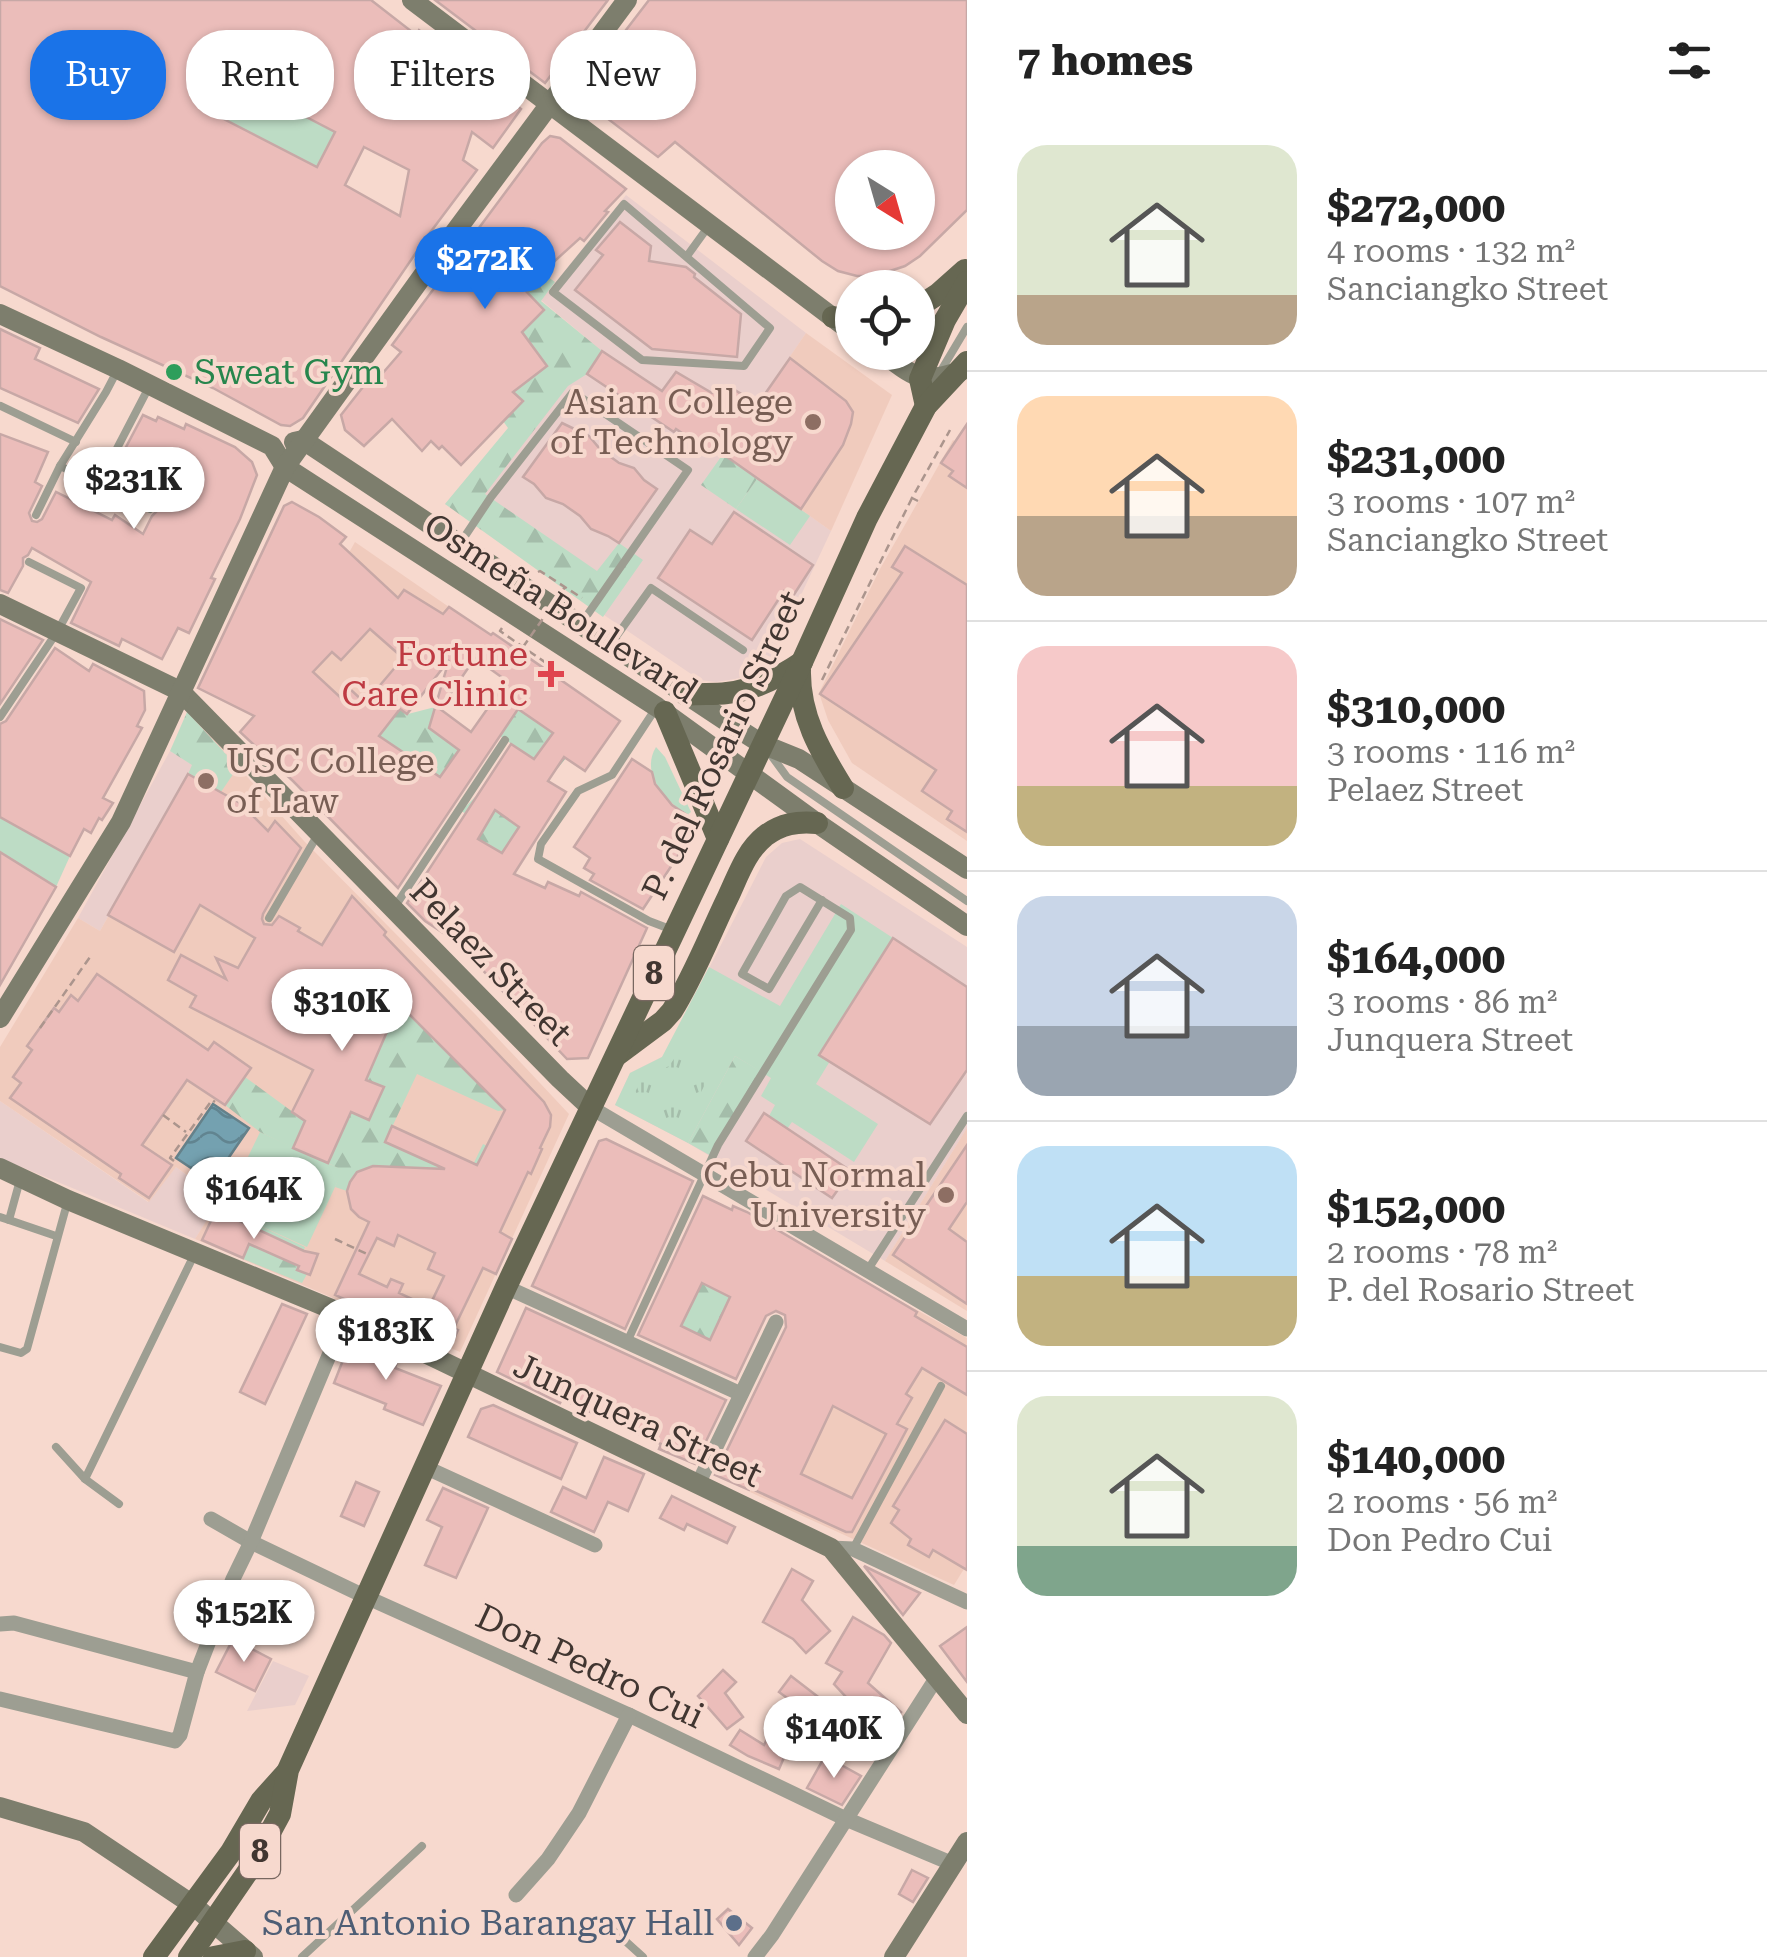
<!DOCTYPE html>
<meta charset="utf-8">
<style>
:root{--surface:#fff;--page:#f6f6f6;--text:#222;--muted:#767676;--line:#e0e0e0;--accent:#1a73e8}
body{margin:0;font-family:"Roboto Serif",serif;background:var(--page);color:var(--text);height:100vh;display:flex;flex-direction:column;font-size:38px;white-space:nowrap}
*{box-sizing:border-box;margin:0}
p{font-size:32px;color:var(--muted)}
.icon{flex:none;width:55px;height:55px;fill:none;stroke:currentColor;stroke-width:2;stroke-linecap:round;stroke-linejoin:round}
.map{position:relative;flex:1;overflow:hidden}
.sheet{display:flex;flex-direction:column;background:var(--surface);width:800px}
.sheet>*{flex:none}
.banner{position:absolute;left:30px;top:30px;width:785px;height:90px;display:flex;gap:20px}
.needle{width:65px;rotate:143deg}
.fabs{position:absolute;left:835px;top:150px;display:grid;gap:20px}
.fabs a{display:grid;place-items:center;width:100px;height:100px;border-radius:50%;background:var(--surface);box-shadow:0 2px 8px #0004;font-size:50px}
.price{position:absolute;translate:-50% -85px;padding:0 22px;border-radius:35px;background:#fff;color:#222;font-size:32px;line-height:65px;filter:drop-shadow(0 2px 5px #0008)}
.price::after{content:'';position:absolute;left:50%;top:60px;width:30px;height:22px;margin-left:-15px;background:inherit;clip-path:polygon(0 0,100% 0,50% 100%)}
.price.active{background:var(--accent);color:#fff}
ul{padding:0;list-style:none}
li{display:flex;align-items:center;gap:30px;height:250px;padding:0 50px}
li+li{border-top:2px solid var(--line)}
li span{display:grid;place-items:center;flex:none;width:280px;height:200px;border-radius:30px;color:#555}
li>.icon{margin-inline-start:auto}
span .icon{width:120px;height:120px;fill:#fffc;stroke-width:1}
li b{font-size:42px}
h2{display:flex;justify-content:space-between;align-items:center;height:120px;padding:0 50px;font-size:42px}
.pill{padding:0 35px;border-radius:40px;background:var(--surface);box-shadow:0 2px 8px #0004;font-size:35px;line-height:90px}
.pill.active{background:var(--accent);color:#fff}
main{display:flex;flex:1;min-height:0}
.map>svg:first-child{display:block}
.commercial{fill:#eacfcc}
.built{fill:#f0cbbd}
.green{fill:#bddcc5}
.forest{fill:url(#forest-firs)}
.park{fill:url(#park-tufts)}
.water{fill:url(#water-waves);stroke:#65818a;stroke-width:2.5}
.building{fill:#ebbdba;stroke:#c7a8a6;stroke-width:2.5;fill-rule:evenodd}
.lines{fill:none;stroke-linecap:round;stroke-linejoin:round}
.path{stroke:#ab958d;stroke-width:2.5;stroke-dasharray:8 5;stroke-linecap:butt}
.lane{stroke:#9d9e92;stroke-width:8}
.street{stroke:#9d9e92;stroke-width:15}
.secondary{stroke:#7d7e6d;stroke-width:20}
.primary{stroke:#666752;stroke-width:22}
.path-bridge{stroke:#ab958d;stroke-width:2.5;stroke-dasharray:8 5;stroke-linecap:butt}
.leisure-dot{fill:#2e9e5b;stroke:#f7d9ce;stroke-width:4}
.education-dot{fill:#8d6e63;stroke:#f7d9ce;stroke-width:4}
.health-dot{fill:#e0444e;stroke:#f7d9ce;stroke-width:4}
.service-dot{fill:#5c6f8a;stroke:#f7d9ce;stroke-width:4}
.labels{text-anchor:middle;stroke-width:8;stroke-linejoin:round;paint-order:stroke}
.shield{fill:#f7d9ce;stroke:#786760;stroke-width:2.5}
.shield-label{font-size:32px;font-weight:bold;fill:#413631}
.leisure-label{font-size:35px;fill:#27864d;stroke:#f7d9ce;text-anchor:start}
.education-label{font-size:35px;fill:#785e54;stroke:#f7d9ce;text-anchor:end}
.street-label{font-size:35px;fill:#413631;stroke:#f7d9ce}
.health-label{font-size:35px;fill:#be3a42;stroke:#f7d9ce;text-anchor:end}
.service-label{font-size:35px;fill:#4e5e75;stroke:#f7d9ce;text-anchor:end}
</style>
<main>
<div class="map">
<svg width="967" height="1957" viewBox="0 0 967 1957">
<defs>
<pattern id="forest-firs" width="22" height="20" patternUnits="userSpaceOnUse" patternTransform="scale(2.5)"><rect width="22" height="20" fill="#bddcc5"/><path d="M5 1l3.5 6h-7zM16 11l3.5 6h-7z" fill="#a4bdaa"/></pattern>
<pattern id="park-tufts" width="24" height="20" patternUnits="userSpaceOnUse" patternTransform="scale(2.5)"><rect width="24" height="20" fill="#bddcc5"/><path d="M3 7l-1-3M5 7V3M7 7l1-3M15 17l-1-3M17 17v-4M19 17l1-3" fill="none" stroke="#a4bdaa"/></pattern>
<pattern id="water-waves" width="16" height="10" patternUnits="userSpaceOnUse" patternTransform="scale(2.5)"><rect width="16" height="10" fill="#74a1b0"/><path d="M0 5q4-4 8 0t8 0" fill="none" stroke="#618490"/></pattern>
</defs>
<rect width="100%" height="100%" fill="#f7d9ce"/>
<g class="commercial">
<polygon points="626,195 806,333 724,454 831,531 773,655 766,665 754,674 735,679 716,682 700,680 607,617 475,522 445,504 585,337 541,300"/>
<polygon points="170,751 193,765 100,931 78,918"/>
<polygon points="800,839 967,947 967,1128 885,1261 688,1143 615,1105 630,1073 664,1056 766,857 782,843"/>
<polygon points="0,1101 148,1202 176,1167 220,1200 195,1239 0,1158"/>
<polygon points="273,1661 309,1676 295,1705 247,1711"/>
</g>
<g class="built">
<polygon points="806,333 892,395 831,531 723,454"/>
<polygon points="953,440 967,449 967,841 852,763 828,720 819,693 880,569"/>
<polygon points="355,542 449,607 365,703 293,781 240,732 262,707"/>
<polygon points="210,735 304,841 475,1014 569,1114 460,1352 195,1239 220,1199 176,1167 149,1202 0,1101 0,1047 78,918 100,931"/>
<polygon points="967,1128 967,1311 885,1261"/>
<polygon points="854,1275 967,1338 967,1564 954,1585 750,1492"/>
</g>
<g class="green">
<polygon points="235,80 335,132 317,167 217,115"/>
<polygon points="757,479 810,516 790,545 736,509"/>
<path d="M656,747L665,757L691,812L687,815C665,800 640,774 656,747Z"/>
<polygon points="0,817 70,856 56,887 0,852"/>
<polygon points="841,904 893,938 819,1054 830,1061 816,1084 878,1124 854,1162 792,1122 787,1129 769,1116 775,1105 761,1096 771,1078 735,1056 688,1143 615,1105 630,1073 662,1057 709,967 780,1006"/>
<polygon points="260,1132 343,1170 307,1247 223,1209"/>
</g>
<g class="forest">
<polygon points="395,62 423,83 417,90 417,114 370,93"/>
<polygon points="541,272 555,282 541,301 602,351 587,374 568,386 485,494 597,571 619,543 643,560 603,617 445,504 508,428 503,421 523,401 513,392 547,366 533,346 506,365 506,349 543,310 524,289"/>
<polygon points="723,454 757,479 736,509 701,485"/>
<polygon points="521,705 528,716 553,733 545,744 566,758 554,773 500,736"/>
<polygon points="435,707 429,728 459,750 440,777 380,736 400,709 408,714"/>
<polygon points="187,712 238,767 221,792 188,774 192,765 170,751"/>
<polygon points="475,797 519,826 501,855 478,839 486,825 461,811"/>
<path d="M399,1004L505,1110L498,1111L417,1074L385,1142L466,1179L483,1144L499,1152L479,1194L383,1167C364,1166 353,1173 347,1191L335,1187L342,1170L328,1163L351,1112L370,1119L383,1088L366,1080Z"/>
<polygon points="735,1056 762,1072 713,1157 688,1143"/>
<polygon points="245,1077 305,1121 293,1148 260,1132 225,1105"/>
<polygon points="258,1225 305,1247 297,1269 307,1274 302,1283 243,1259"/>
<polygon points="707,1272 723,1279 717,1291 735,1299 722,1315 712,1336 714,1342 681,1326"/>
</g>
<polygon class="park" points="686,1042 717,1061 680,1133 629,1105 641,1080 669,1066"/>
<polygon class="water" points="213,1104 249,1128 212,1182 176,1158"/>
<g class="building">
<path d="M0,0H371L416,35L419,30L521,109L493,148L472,132L463,160L477,170L426,238L303,418L290,426L281,425L213,388L101,337L0,286ZM395,62L423,83L404,108L372,92ZM235,80L335,132L317,167L216,115ZM364,147L409,170L400,216L345,185Z"/>
<polygon points="435,0 608,0 545,83"/>
<path d="M649,0H967V210L920,256L905,266L875,276H857L838,271L822,261L675,142L658,157L587,103L581,94L583,86ZM852,168H918V232H852Z"/>
<polygon points="550,136 560,138 626,189 605,211 608,212 584,241 580,238 524,289 544,310 522,332 547,366 513,392 523,401 461,465 442,446 439,449 431,441 422,451 392,419 364,446 345,430 341,415 370,378 375,382 401,352 392,345 542,143"/>
<polygon points="620,222 651,246 649,261 686,267 695,274 694,277 741,314 737,357 652,349 575,290 603,255 596,250"/>
<polygon points="0,329 40,348 35,359 99,389 78,423 0,388"/>
<polygon points="602,351 662,391 676,372 712,393 716,389 723,393 728,386 758,404 790,358 846,401 853,412 851,424 843,445 801,509 713,447 710,452 676,429 674,432 587,374"/>
<polygon points="143,415 156,421 158,417 184,429 186,424 235,447 252,462 257,475 240,519 211,578 215,579 189,633 178,628 162,659 122,639 119,646 71,623 91,582 32,548 28,555 23,558 23,566 8,593 0,590 0,434 48,452 35,482 42,486 29,513 32,521 37,522 42,519 56,492 112,520 115,515 143,534 152,516 157,511 157,506 162,496 128,480 132,473 116,466"/>
<polygon points="562,423 589,436 600,449 619,463 634,468 644,480 657,489 619,543 608,536 591,529 580,516 563,504 546,498 534,484 523,477"/>
<polygon points="967,424 967,488 949,476 953,471 941,463"/>
<path d="M292,502L319,517L346,537L340,544L398,598L404,590L443,614L449,607L491,635L493,633L620,721L585,771L564,757L548,781L566,792L514,874L545,888L548,882L579,896L581,892L647,928L588,1058L567,1059L454,940L425,921L407,903L511,744L534,759L553,733L518,709L398,888L293,781L240,732L254,716L198,688L284,506ZM370,629L403,658L365,703L350,689L341,698L313,672L332,652L341,660ZM475,658L507,681L471,732L440,709ZM449,660L429,728L459,750L440,777L379,736L400,709L407,714ZM495,810L519,827L502,853L478,839Z"/>
<polygon points="734,512 813,565 793,596 784,591 752,640 658,578 690,530 712,544"/>
<polygon points="905,546 967,585 967,832 947,819 952,811 922,791 936,770 820,694 902,573 892,567"/>
<polygon points="0,619 43,640 0,704"/>
<polygon points="55,648 89,671 93,664 144,691 145,710 137,726 142,728 103,798 113,803 102,820 99,818 91,833 84,829 70,856 0,817 0,724 6,721"/>
<polygon points="632,759 652,772 655,784 672,805 693,819 697,827 643,909 590,880 594,874 584,868 590,858 574,847"/>
<path d="M188,774L240,803L268,831L275,821L301,848L263,914L262,919L264,924L272,925L279,916L300,928L298,931L322,945L352,896L386,932L384,935L544,1102L551,1115L550,1127L540,1148L542,1149L531,1174L528,1172L500,1232L512,1239L496,1274L483,1268L454,1328L458,1330L450,1347L335,1295L369,1222L359,1217L351,1209L347,1191L350,1182L357,1172L373,1166L445,1169L385,1142L392,1126L477,1165L505,1110L399,1004L366,1080L384,1087L369,1120L351,1112L328,1163L293,1148L305,1121L292,1112L313,1070L190,1007L196,996L168,980L181,955L226,979L216,958L238,968L255,938L200,905L174,952L108,915ZM398,1235L435,1253L428,1269L444,1276L429,1307L399,1293L403,1284L391,1279L387,1287L359,1274L377,1238L394,1246Z"/>
<polygon points="0,852 56,887 0,985"/>
<polygon points="893,938 967,987 967,1070 930,1124 819,1055"/>
<polygon points="97,974 208,1050 214,1042 251,1068 225,1105 187,1080 142,1145 172,1165 149,1198 119,1178 121,1174 10,1098 21,1083 13,1077 32,1050 27,1046 54,1008 59,1012 71,995 78,1001"/>
<polygon points="764,1113 851,1171 832,1198 746,1141"/>
<polygon points="606,1139 693,1181 625,1329 532,1286 599,1141"/>
<polygon points="967,1145 967,1202 949,1229 967,1242 967,1304 893,1255"/>
<path d="M703,1196L732,1210L733,1206L747,1212L917,1312L915,1316L967,1347V1395L922,1368L906,1394L912,1398L897,1424L907,1429L852,1532H846L750,1488L749,1490L715,1475L786,1327L785,1315L776,1311L766,1316L736,1379L638,1335ZM702,1283L730,1297L710,1340L681,1326ZM833,1406L886,1434L852,1498L801,1474Z"/>
<polygon points="216,1210 304,1251 318,1254 310,1275 297,1270 299,1266 249,1244 243,1258 202,1240"/>
<polygon points="282,1304 307,1314 265,1404 240,1392"/>
<polygon points="526,1308 726,1400 695,1464 659,1449 661,1444 562,1399 560,1403 497,1372"/>
<polygon points="351,1340 398,1359 395,1368 441,1386 423,1425 384,1409 386,1404 334,1383"/>
<polygon points="493,1405 577,1443 561,1479 468,1437 481,1409"/>
<polygon points="945,1420 967,1434 967,1570 933,1550 929,1557 908,1545 911,1539 891,1523 899,1510 893,1506"/>
<polygon points="604,1457 644,1474 628,1511 608,1502 594,1532 551,1512 563,1487 586,1498"/>
<polygon points="356,1482 379,1492 364,1526 341,1516"/>
<polygon points="443,1488 488,1508 456,1578 425,1565 442,1527 427,1520"/>
<polygon points="672,1496 735,1527 727,1543 687,1524 684,1530 660,1518"/>
<polygon points="864,1566 920,1593 903,1615"/>
<polygon points="792,1569 813,1581 802,1600 830,1631 806,1653 793,1639 763,1622"/>
<polygon points="853,1617 884,1635 891,1643 868,1683 901,1712 884,1731 874,1753 845,1739 853,1723 868,1734 874,1727 834,1684 842,1672 826,1663"/>
<polygon points="967,1627 967,1682 940,1646"/>
<polygon points="233,1639 271,1659 255,1691 216,1672"/>
<polygon points="723,1670 736,1682 725,1693 743,1717 727,1729 698,1696"/>
<polygon points="791,1676 826,1703 814,1718 779,1692"/>
<polygon points="740,1730 764,1745 768,1737 789,1746 779,1769 748,1756 730,1745"/>
<polygon points="825,1756 861,1776 842,1805 807,1788"/>
<polygon points="912,1870 928,1878 913,1902 899,1894"/>
<polygon points="728,1909 752,1928 739,1945 717,1919"/>
</g>
<g class="lines">
<g class="path">
<polyline points="918,501 912,498 950,430"/>
<polyline points="538,572 540,571 582,598"/>
<polyline points="502,628 500,631 549,665"/>
<polyline points="822,680 912,498"/>
<polyline points="40,1028 90,957"/>
<polyline points="163,1115 186,1132"/>
<polyline points="174,1161 170,1158 212,1100 215,1102"/>
<polyline points="335,1239 369,1255"/>
</g>
<g class="lane">
<polygon points="624,204 770,328 744,366 642,360 553,292"/>
<polyline points="687,256 708,227"/>
<polyline points="939,374 967,327"/>
<polyline points="1,406 76,442"/>
<polyline points="60,466 150,509"/>
<polyline points="99,483 150,385"/>
<polyline points="36,515 60,466 106,392 117,371"/>
<polyline points="461,542 491,497 573,392 688,470 583,621"/>
<polyline points="613,641 651,588 743,650"/>
<polyline points="656,708 612,775 578,791 541,844 538,859 649,921 670,929"/>
<polyline points="0,717 57,632 81,588 29,562"/>
<polyline points="768,751 787,777 967,901"/>
<polyline points="396,905 505,740"/>
<polyline points="269,918 317,836"/>
<polyline points="0,1217 9,1220 20,1180"/>
<polyline points="9,1220 56,1236"/>
<polyline points="867,1271 967,1116"/>
<polyline points="627,1342 718,1145 851,930 850,918 800,887 786,896 742,974 769,989 822,900"/>
<polyline points="0,1347 21,1353 27,1349 68,1200"/>
<polyline points="56,1447 85,1479 119,1504"/>
<polyline points="85,1479 194,1255"/>
<polyline points="853,1549 941,1386"/>
<polyline points="612,1929 643,1957"/>
<polyline points="302,1957 422,1846"/>
</g>
<g class="street">
<polyline points="590,1107 967,1329"/>
<polyline points="506,1287 741,1394"/>
<polyline points="427,1468 595,1545"/>
<polyline points="698,1484 776,1322"/>
<polyline points="211,1519 251,1542 366,1597 629,1715 846,1819 953,1864"/>
<polyline points="831,1548 853,1549 967,1602"/>
<polyline points="0,1624 14,1623 197,1672"/>
<polyline points="0,1699 175,1741 180,1735 197,1672 233,1579 251,1542 346,1315"/>
<polyline points="516,1895 548,1859 579,1813 629,1715"/>
<polyline points="755,1957 772,1935 937,1677"/>
</g>
<g class="secondary">
<polyline points="412,0 852,332"/>
<polyline points="0,314 118,369 272,446 285,467 657,707 817,823 967,926"/>
<path d="M881,352C914,376 920,386 961,371"/>
<polyline points="294,442 303,440 729,723 762,744 799,759 967,869"/>
<polyline points="0,604 180,691 560,1079 590,1107"/>
<polyline points="0,1018 121,822 285,467 429,267 627,0"/>
<polyline points="0,1168 68,1200 346,1315 831,1548 967,1714"/>
<polyline points="0,1807 84,1832 193,1905 253,1957"/>
<polyline points="894,1957 967,1842"/>
</g>
<g class="primary">
<polyline points="918,307 938,294 965,270"/>
<polyline points="833,317 852,320"/>
<polyline points="926,406 920,379 945,320 967,282"/>
<path d="M800,670C799,715 820,751 843,788"/>
<path d="M686,695C699,693 713,695 727,693C754,690 780,677 802,662"/>
<polyline points="665,712 718,839"/>
<path d="M616,1056L663,1021L672,1011C694,976 710,934 728,897C738,876 746,851 765,836C781,824 797,821 817,823"/>
<polyline points="154,1957 231,1852 261,1801 286,1773"/>
<polyline points="189,1957 253,1864 280,1814 288,1770 506,1287 802,662 867,518 926,406 967,362"/>
<polyline points="214,1957 245,1951"/>
</g>
<polyline class="path-bridge" points="523,647 565,587"/>
</g>
<circle class="leisure-dot" cx="174" cy="372" r="10"/>
<g class="education-dot">
<circle cx="813" cy="422" r="10"/>
<circle cx="206" cy="781" r="10"/>
<circle cx="946" cy="1195" r="10"/>
</g>
<path class="health-dot" d="M546 659h10v10h10v10h-10v10h-10v-10h-10v-10h10z"/>
<circle class="service-dot" cx="734" cy="1923" r="10"/>
<g class="labels">
<g class="shield">
<rect x="634" y="946" width="40" height="54" rx="8"/>
<rect x="240" y="1824" width="40" height="54" rx="8"/>
</g>
<g class="shield-label">
<text x="654" y="984">8</text>
<text x="260" y="1862">8</text>
</g>
<g class="leisure-label">
<text x="194" y="384">Sweat Gym</text>
</g>
<g class="education-label">
<text x="793" y="414">Asian College<tspan x="793" dy="40">of Technology</tspan></text>
<text x="226" y="773" text-anchor="start">USC College<tspan x="226" dy="40">of Law</tspan></text>
<text x="926" y="1187">Cebu Normal<tspan x="926" dy="40">University</tspan></text>
</g>
<g class="street-label">
<text transform="translate(561 608) rotate(33)" y="12">Osmeña Boulevard</text>
<text transform="translate(723 745) rotate(-65)" y="12">P. del Rosario Street</text>
<text transform="translate(491 962) rotate(46)" y="12">Pelaez Street</text>
<text transform="translate(638 1420) rotate(25)" y="12">Junquera Street</text>
<text transform="translate(590 1666) rotate(25)" y="12">Don Pedro Cui</text>
</g>
<g class="health-label">
<text x="528" y="666">Fortune<tspan x="528" dy="40">Care Clinic</tspan></text>
</g>
<g class="service-label">
<text x="714" y="1935">San Antonio Barangay Hall</text>
</g>
</g>
</svg>
<div class="fabs">
<a><svg class="needle" viewBox="-14 -14 28 28"><path d="M0-13l5 13h-10z" fill="#e53935"/><path d="M0 13l5-13h-10z" fill="#767676"/></svg></a>
<a><svg class="icon" aria-label="locate" viewBox="0 0 24 24"><circle cx="12" cy="12" r="6"/><path d="M12 2v4M12 18v4M2 12h4M18 12h4"/></svg></a>
</div>
<b class="price active" style="left:485px;top:312px">$272K</b>
<b class="price" style="left:134px;top:532px">$231K</b>
<b class="price" style="left:342px;top:1054px">$310K</b>
<b class="price" style="left:254px;top:1242px">$164K</b>
<b class="price" style="left:386px;top:1383px">$183K</b>
<b class="price" style="left:244px;top:1665px">$152K</b>
<b class="price" style="left:834px;top:1781px">$140K</b>
<div class="banner">
<a class="pill active">Buy</a>
<a class="pill">Rent</a>
<a class="pill">Filters</a>
<a class="pill">New</a>
</div>
</div>
<section class="sheet">
<h2>7 homes<svg class="icon" aria-label="filters" viewBox="0 0 24 24"><path d="M4 7h16M4 17h16"/><circle cx="9" cy="7" r="2"/><circle cx="15" cy="17" r="2"/></svg></h2>
<ul>
<li><span style="background:linear-gradient(#dfe7d0 75%,#b9a48a 0)"><svg class="icon" aria-label="home" viewBox="0 0 24 24"><path d="M3 11l9-7 9 7M6 9v11h12V9"/></svg></span><div><b>$272,000</b><p>4 rooms · 132 m²</p><p>Sanciangko Street</p></div></li>
<li><span style="background:linear-gradient(#ffd9b3 60%,#b9a48a 0)"><svg class="icon" aria-label="home" viewBox="0 0 24 24"><path d="M3 11l9-7 9 7M6 9v11h12V9"/></svg></span><div><b>$231,000</b><p>3 rooms · 107 m²</p><p>Sanciangko Street</p></div></li>
<li><span style="background:linear-gradient(#f6c9c9 70%,#c2b280 0)"><svg class="icon" aria-label="home" viewBox="0 0 24 24"><path d="M3 11l9-7 9 7M6 9v11h12V9"/></svg></span><div><b>$310,000</b><p>3 rooms · 116 m²</p><p>Pelaez Street</p></div></li>
<li><span style="background:linear-gradient(#c9d6e8 65%,#9aa5b1 0)"><svg class="icon" aria-label="home" viewBox="0 0 24 24"><path d="M3 11l9-7 9 7M6 9v11h12V9"/></svg></span><div><b>$164,000</b><p>3 rooms · 86 m²</p><p>Junquera Street</p></div></li>
<li><span style="background:linear-gradient(#bfe0f5 65%,#c2b280 0)"><svg class="icon" aria-label="home" viewBox="0 0 24 24"><path d="M3 11l9-7 9 7M6 9v11h12V9"/></svg></span><div><b>$152,000</b><p>2 rooms · 78 m²</p><p>P. del Rosario Street</p></div></li>
<li><span style="background:linear-gradient(#dfe7d0 75%,#7fa58c 0)"><svg class="icon" aria-label="home" viewBox="0 0 24 24"><path d="M3 11l9-7 9 7M6 9v11h12V9"/></svg></span><div><b>$140,000</b><p>2 rooms · 56 m²</p><p>Don Pedro Cui</p></div></li>
</ul>
</section>
</main>
